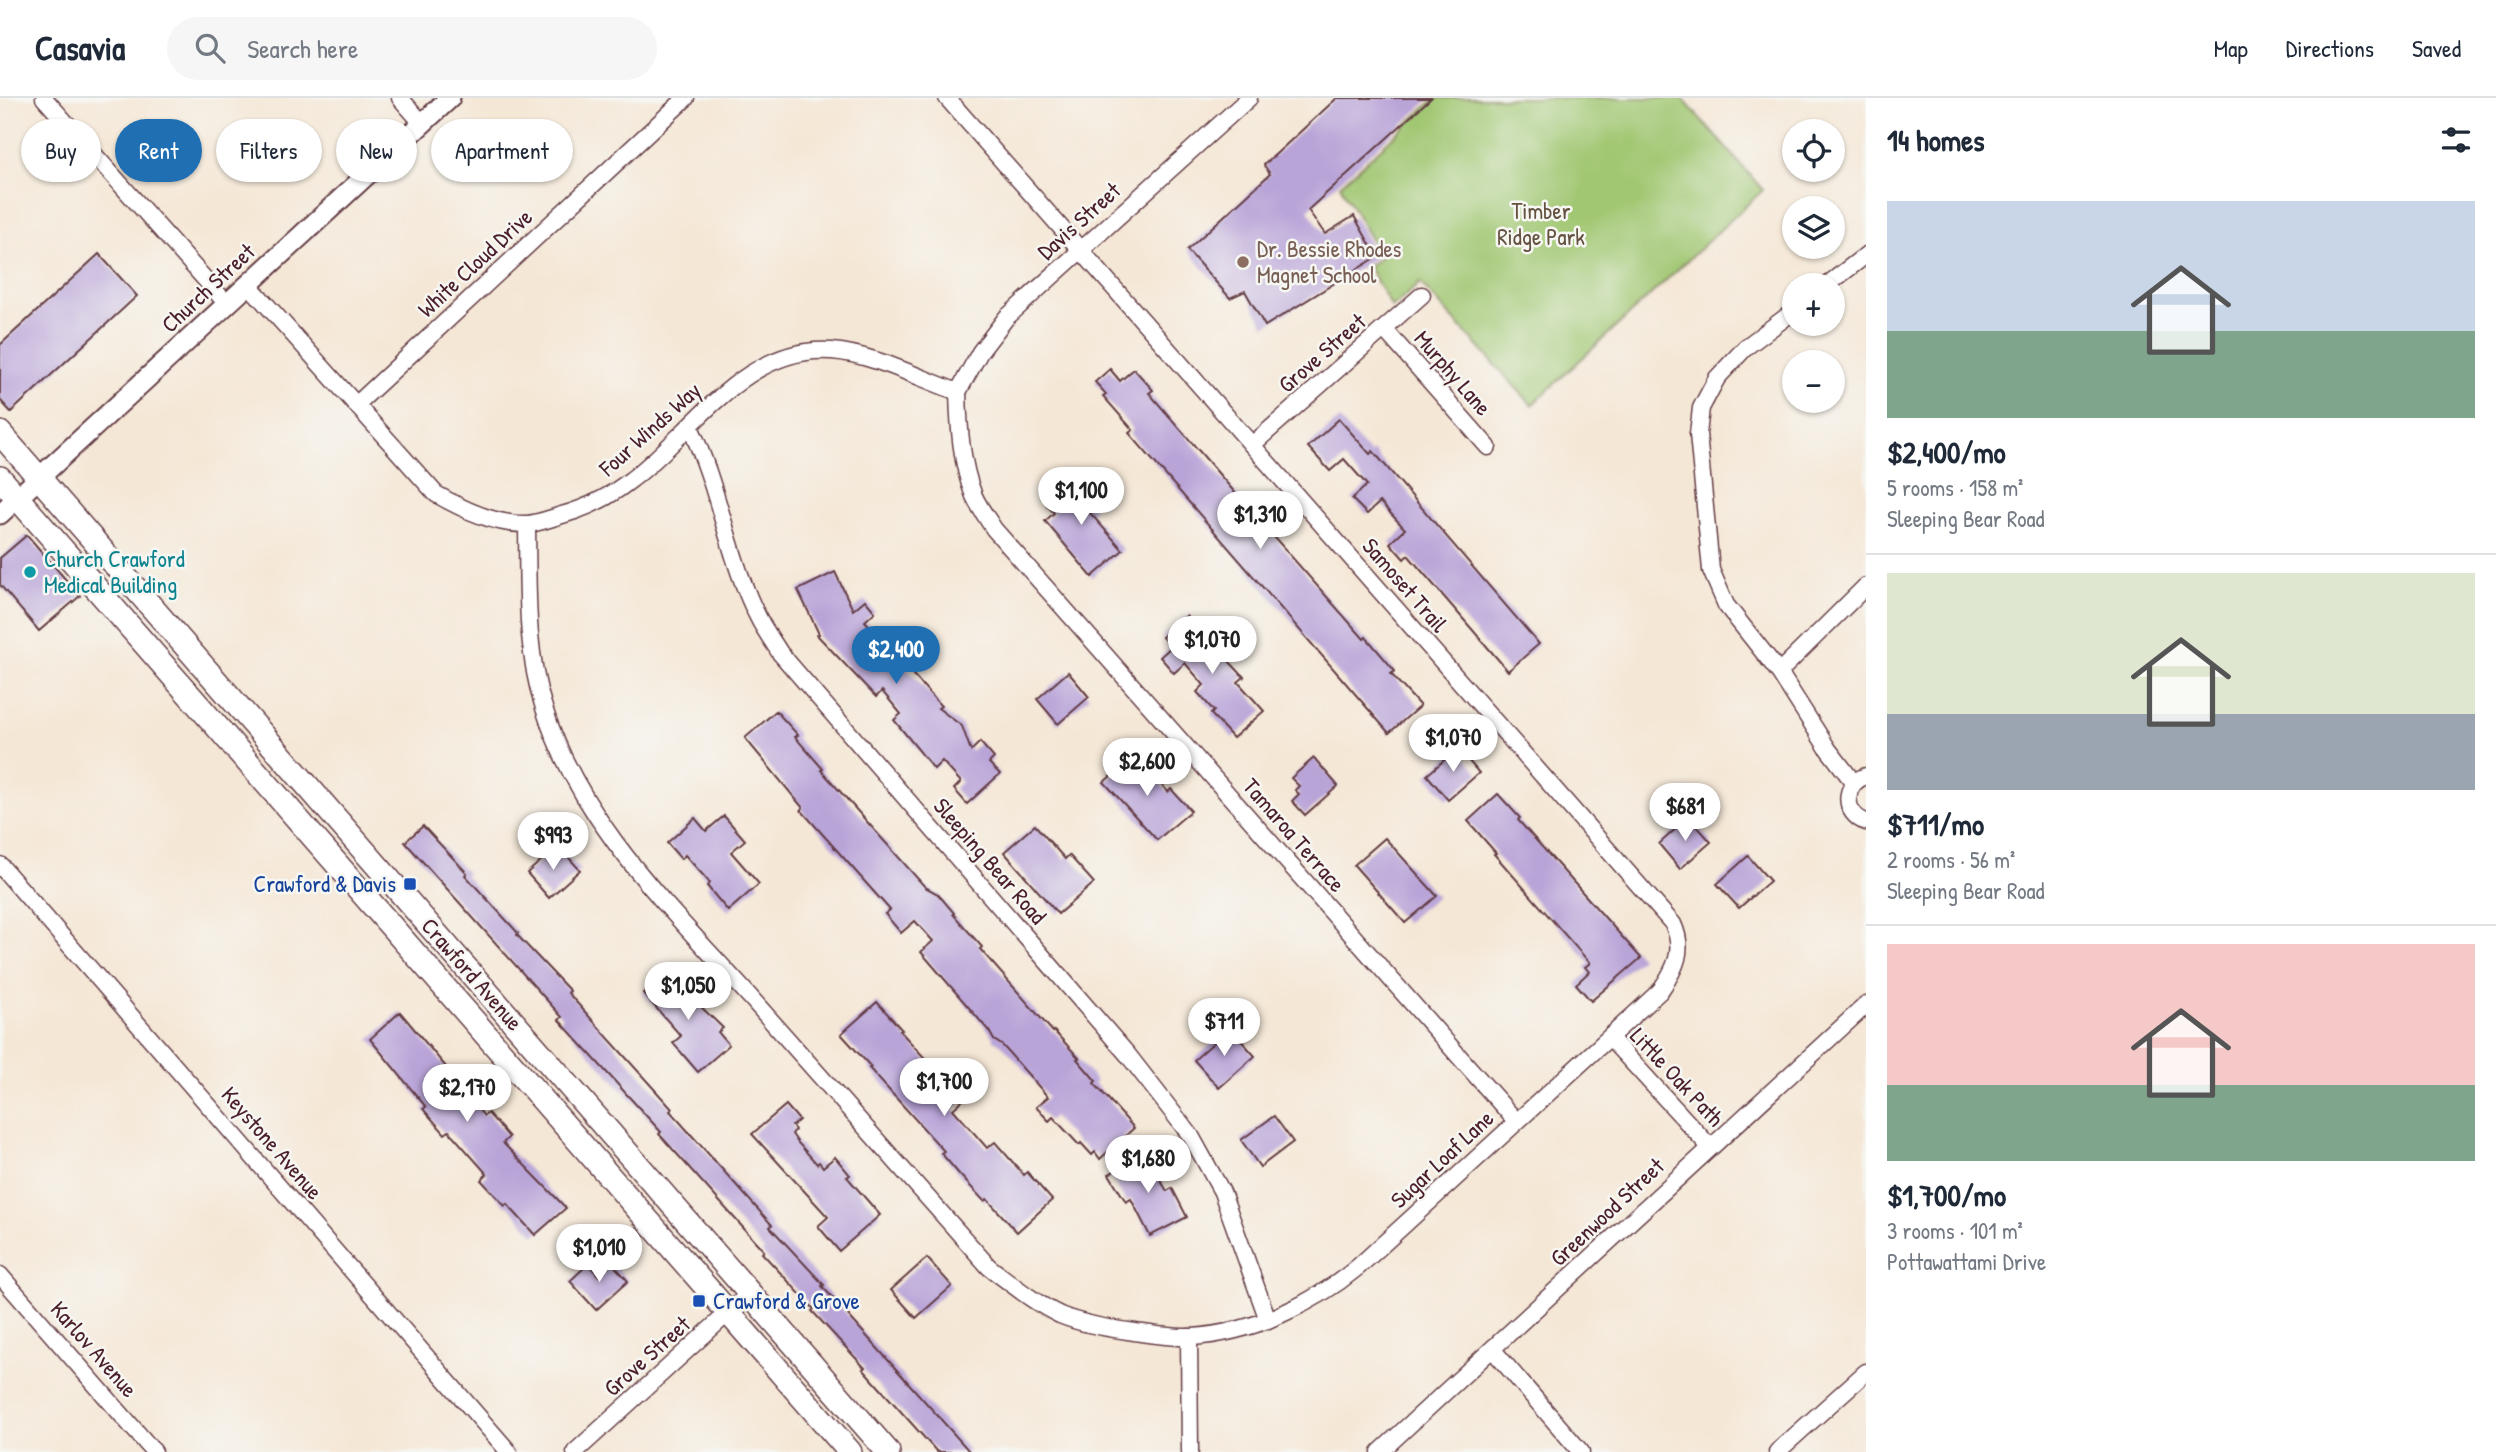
<!DOCTYPE html>
<meta charset="utf-8">
<style>
:root{--surface:#fff;--page:#f6f6f7;--text:#1f2937;--muted:#747a83;--line:#e0e1e3;--accent:#1f6fb2}
body{margin:0;font-family:"Patrick Hand",sans-serif;background:var(--page);color:var(--text);height:100vh;display:flex;flex-direction:column;font-size:26px;white-space:nowrap}
*{box-sizing:border-box;margin:0}
p{font-size:23px;color:var(--muted)}
.icon{flex:none;width:38px;height:38px;fill:none;stroke:currentColor;stroke-width:2;stroke-linecap:round;stroke-linejoin:round}
.map{position:relative;flex:1;overflow:hidden}
.sheet{display:flex;flex-direction:column;background:var(--surface);width:630px}
.sheet>*{flex:none}
.hud{position:absolute;left:21px;top:21px;width:665px;height:63px;display:flex;gap:14px}
.buttons{position:absolute;left:1782px;top:21px;display:grid;gap:14px}
.buttons a{display:grid;place-items:center;width:63px;height:63px;border-radius:50%;background:var(--surface);box-shadow:0 2px 5px #0004;font-size:35px}
.price{position:absolute;translate:-50% -60px;padding:0 16px;border-radius:24px;background:#fff;color:#222;font-size:23px;line-height:46px;filter:drop-shadow(0 2px 4px #0008)}
.price::after{content:'';position:absolute;left:50%;top:42px;width:21px;height:16px;margin-left:-10px;background:inherit;clip-path:polygon(0 0,100% 0,50% 100%)}
.price.on{background:var(--accent);color:#fff}
ul{padding:0;list-style:none}
li{display:grid;align-content:center;gap:14px;height:371px;padding:0 21px}
li+li{border-top:2px solid var(--line)}
li span{display:grid;place-items:center;height:217px;border-radius:0px;color:#555}
li>.icon{margin-inline-start:auto}
span .icon{width:126px;height:126px;fill:#fffc;stroke-width:1}
li b{font-size:30px}
h2{display:flex;justify-content:space-between;align-items:center;height:84px;padding:0 21px;font-size:30px}
.pill{padding:0 24px;border-radius:32px;background:var(--surface);box-shadow:0 2px 5px #0004;font-size:24px;line-height:63px}
.pill.on{background:var(--accent);color:#fff}
header{display:flex;align-items:center;gap:42px;box-sizing:border-box;height:98px;padding:0 35px;background:var(--surface);border-bottom:2px solid var(--line)}
header strong{font-size:33px}
nav{display:flex;gap:38px;margin-inline-start:auto;font-size:24px}
.search{width:490px;height:63px;background:var(--page);display:flex;align-items:center;gap:18px;box-sizing:border-box;padding:0 24px;border-radius:38px;color:var(--muted);font-size:26px}
main{display:flex;flex:1;min-height:0}
.map>svg:first-child{display:block}
.green{fill:#a1c772;stroke:#76734e;stroke-width:2}
.building{fill:#b9a4d8}
.lines{fill:none;stroke-linecap:round;stroke-linejoin:round}
.minor-casing{stroke:#643d45;stroke-width:19}
.tertiary-casing{stroke:#643d45;stroke-width:23}
.secondary-casing{stroke:#643d45;stroke-width:26}
.minor{stroke:#fff;stroke-width:16}
.tertiary{stroke:#fff;stroke-width:19}
.secondary{stroke:#fff;stroke-width:23}
.education-dot{fill:#8d6e63;stroke:#f6f6f2;stroke-width:2.5}
.culture-dot{fill:#0f9aa8;stroke:#f6f6f2;stroke-width:2.5}
.transit-dot{fill:#1a4fb4;stroke:#f6f6f2;stroke-width:2.5}
.labels{text-anchor:middle;stroke-width:5;stroke-linejoin:round;paint-order:stroke}
.park-label{font-size:23px;fill:#645140;stroke:#f6f6f2}
.street-label{font-size:23px;fill:#4a1f2b;stroke:#f6f6f2}
.education-label{font-size:23px;fill:#785e54;stroke:#f6f6f2;text-anchor:start}
.culture-label{font-size:23px;fill:#0d838f;stroke:#f6f6f2;text-anchor:start}
.transit-label{font-size:23px;fill:#164399;stroke:#f6f6f2;text-anchor:end}
</style>
<header>
<strong>Casavia</strong>
<div class="search"><svg class="icon" aria-label="search" viewBox="0 0 24 24"><circle cx="10" cy="10" r="6"/><path d="M15 15l6 6"/></svg>Search here</div>
<nav><a>Map</a><a>Directions</a><a>Saved</a></nav>
</header>
<main>
<div class="map">
<svg width="1866" height="1354" viewBox="0 0 1866 1354">
<rect width="100%" height="100%" fill="#f6f6f2"/>
<filter id="ink" filterUnits="userSpaceOnUse"><feTurbulence type="fractalNoise" baseFrequency=".0143" numOctaves="2"/><feDisplacementMap in="SourceGraphic" scale="14" xChannelSelector="R" yChannelSelector="G"/><feConvolveMatrix kernelMatrix="1 2 1 2 8 2 1 2 1" color-interpolation-filters="sRGB"/></filter>
<filter id="wash" filterUnits="userSpaceOnUse"><feTurbulence type="fractalNoise" baseFrequency=".00686" numOctaves="4" result="noise"/><feDisplacementMap in="SourceGraphic" scale="28" xChannelSelector="R" yChannelSelector="G"/><feGaussianBlur stdDeviation="1.57" result="paint"/><feColorMatrix in="noise" values="0 0 0 0 0 0 0 0 0 0 0 0 0 0 0 0 0 1.4 0 .05"/><feComposite in="paint" operator="in"/></filter>
<g filter="url(#wash)">
<rect width="100%" height="100%" fill="#f5e7d6"/>
<polygon class="green" points="1436,0 1682,0 1763,92 1532,307 1420,185 1392,210 1368,168 1381,159 1340,87"/>
<g id="blocks">
<g class="building">
<polygon points="1337,0 1431,0 1308,112 1325,136 1354,118 1377,159 1265,228 1245,193 1230,200 1187,152 1270,76 1264,67"/>
<polygon points="99,156 137,198 11,314 0,302 0,247"/>
<polygon points="1110,271 1120,283 1134,271 1153,292 1149,295 1237,397 1364,541 1366,539 1395,573 1391,576 1420,608 1389,635 1129,335 1133,332 1103,298 1106,296 1095,284"/>
<polygon points="1339,321 1370,356 1373,353 1539,546 1508,573 1408,457 1404,461 1390,445 1405,431 1380,404 1367,416 1352,401 1367,387 1344,361 1330,373 1308,349"/>
<polygon points="1083,373 1094,385 1081,397 1094,412 1090,415 1123,452 1092,479 1045,423 1054,415 1046,406"/>
<polygon points="27,437 80,498 39,533 0,487 0,460"/>
<polygon points="835,474 853,512 865,502 875,514 865,523 941,608 938,610 962,628 971,653 980,644 994,660 989,665 1000,676 967,706 954,691 961,684 942,663 934,671 894,622 901,616 882,593 876,599 817,537 819,536 798,492"/>
<polygon points="1186,518 1244,579 1238,584 1264,613 1233,640 1211,616 1214,613 1197,594 1204,587 1185,565 1174,575 1160,559 1171,549 1162,539"/>
<polygon points="1068,574 1089,599 1058,626 1037,601"/>
<polygon points="776,613 798,637 795,639 823,671 821,672 925,789 938,796 954,815 953,816 982,849 980,851 1053,934 1054,933 1079,960 1077,961 1096,983 1094,985 1134,1030 1100,1061 1095,1054 1092,1057 1081,1045 1079,1047 1053,1019 1049,1023 1036,1009 1048,999 1003,948 994,942 989,933 921,854 933,843 915,823 901,835 885,816 890,812 801,712 803,710 745,640"/>
<polygon points="1458,650 1479,675 1448,702 1427,677"/>
<polygon points="1135,657 1168,694 1171,691 1191,713 1157,742 1104,684"/>
<polygon points="1314,660 1338,688 1305,717 1292,703 1299,696 1295,692 1299,688 1291,680"/>
<polygon points="1498,696 1520,720 1518,722 1641,860 1591,903 1576,886 1589,874 1585,869 1590,865 1494,756 1496,755 1468,723"/>
<polygon points="724,718 745,742 731,754 759,786 728,813 707,788 710,785 685,757 681,761 667,745 695,720 706,733"/>
<polygon points="1689,719 1711,744 1680,771 1659,746"/>
<polygon points="1035,727 1065,761 1069,757 1094,785 1058,816 1004,754"/>
<polygon points="423,728 467,775 465,777 518,835 517,837 570,893 568,895 672,1011 670,1013 772,1127 770,1129 824,1187 822,1188 970,1354 937,1354 863,1271 865,1270 812,1213 814,1211 762,1155 764,1153 659,1036 661,1034 559,922 562,919 405,744"/>
<polygon points="1385,740 1437,798 1405,825 1354,767"/>
<polygon points="558,748 580,772 549,800 527,775"/>
<polygon points="1748,758 1770,783 1739,810 1717,786"/>
<polygon points="666,875 723,930 718,934 729,947 698,974 673,945 681,938 643,895"/>
<polygon points="877,904 902,932 900,933 963,1002 953,1011 987,1050 995,1044 1024,1077 1027,1074 1052,1102 1017,1134 987,1101 984,1103 959,1076 941,1055 944,1053 869,970 871,969 841,936"/>
<polygon points="400,914 451,975 449,977 484,1018 488,1015 509,1039 503,1045 566,1110 535,1137 507,1106 505,1108 481,1082 487,1076 449,1033 445,1036 423,1011 426,1009 370,941"/>
<polygon points="1230,930 1255,958 1219,990 1194,962"/>
<polygon points="786,1007 799,1022 792,1028 795,1032 792,1036 798,1045 817,1066 819,1064 823,1069 835,1059 850,1077 847,1079 880,1117 839,1153 818,1128 828,1119 752,1036"/>
<polygon points="1274,1018 1293,1044 1260,1069 1241,1042"/>
<polygon points="1144,1055 1167,1093 1172,1090 1187,1119 1150,1138 1131,1101 1126,1104 1109,1076"/>
<polygon points="927,1160 952,1188 916,1220 891,1192"/>
<polygon points="612,1165 628,1183 596,1212 570,1183 588,1166 599,1178"/>
</g>
</g>
</g>
<g filter="url(#ink)">
<use href="#blocks" fill-opacity="0" stroke="#643d45" stroke-width="2"/>
<g class="lines">
<defs>
<g id="minor">
<polyline points="44,0 227,206"/>
<polyline points="400,0 422,25"/>
<path d="M248,186L436,396C462,411 495,427 526,426C537,426 551,420 562,417C588,410 611,398 632,381C692,336 745,246 832,253C872,256 919,280 958,294"/>
<polyline points="1827,187 1866,157"/>
<polyline points="1794,213 1746,249 1717,280 1701,310 1698,336 1711,472 1726,507 1779,574 1828,651 1854,685"/>
<polyline points="1384,231 1488,349"/>
<path d="M958,294C959,329 961,365 974,398C979,409 987,420 994,431L1516,1023"/>
<polyline points="958,294 980,254 1006,220 1249,0"/>
<polyline points="357,306 686,0"/>
<path d="M690,329C720,391 728,462 760,523C766,534 774,545 780,555L1128,957L1191,1038L1222,1094L1268,1222"/>
<polyline points="1252,347 1422,197"/>
<path d="M527,427C528,487 525,552 544,610C580,726 672,812 751,900C830,990 910,1079 989,1169C1012,1186 1034,1205 1060,1217C1082,1226 1105,1230 1128,1233C1149,1236 1172,1240 1192,1239C1252,1235 1312,1207 1358,1169L1660,893C1676,870 1685,852 1673,826L947,0"/>
<polyline points="1779,574 1866,488"/>
<path d="M1866,678C1842,686 1843,716 1866,724"/>
<polyline points="0,767 509,1354"/>
<polyline points="1610,940 1710,1049"/>
<polyline points="0,1177 154,1354"/>
<polyline points="1189,1239 1190,1354"/>
<polyline points="1493,1252 1581,1354"/>
<polyline points="575,1354 750,1195"/>
<polyline points="1380,1354 1866,907"/>
<polyline points="1777,1354 1866,1274"/>
</g>
<polyline id="tertiary" points="0,416 450,0"/>
<g id="secondary">
<polyline points="0,335 888,1354"/>
<polyline points="0,380 850,1354"/>
</g>
</defs>
<use href="#minor" class="minor-casing"/>
<use href="#tertiary" class="tertiary-casing"/>
<use href="#secondary" class="secondary-casing"/>
<use href="#minor" class="minor"/>
<use href="#tertiary" class="tertiary"/>
<use href="#secondary" class="secondary"/>
</g>
</g>
<circle class="education-dot" cx="1243" cy="164" r="7"/>
<circle class="culture-dot" cx="30" cy="474" r="7"/>
<g class="transit-dot">
<rect x="403" y="779" width="14" height="14" rx="3.5"/>
<rect x="692" y="1196" width="14" height="14" rx="3.5"/>
</g>
<g class="labels">
<g class="park-label">
<text x="1541" y="121">Timber<tspan x="1541" dy="26">Ridge Park</tspan></text>
</g>
<g class="street-label">
<text transform="translate(1079 123) rotate(-42)" y="8">Davis Street</text>
<text transform="translate(475 165) rotate(-43)" y="8">White Cloud Drive</text>
<text transform="translate(208 190) rotate(-43)" y="8">Church Street</text>
<text transform="translate(1322 255) rotate(-41)" y="8">Grove Street</text>
<text transform="translate(1453 275) rotate(49)" y="8">Murphy Lane</text>
<text transform="translate(650 331) rotate(-42)" y="8">Four Winds Way</text>
<text transform="translate(1405 487) rotate(49)" y="8">Samoset Trail</text>
<text transform="translate(1294 737) rotate(49)" y="8">Tamaroa Terrace</text>
<text transform="translate(990 763) rotate(49)" y="8">Sleeping Bear Road</text>
<text transform="translate(472 876) rotate(49)" y="8">Crawford Avenue</text>
<text transform="translate(1677 979) rotate(47)" y="8">Little Oak Path</text>
<text transform="translate(272 1045) rotate(49)" y="8">Keystone Avenue</text>
<text transform="translate(1442 1061) rotate(-43)" y="8">Sugar Loaf Lane</text>
<text transform="translate(1607 1114) rotate(-43)" y="8">Greenwood Street</text>
<text transform="translate(94 1251) rotate(49)" y="8">Karlov Avenue</text>
<text transform="translate(647 1258) rotate(-42)" y="8">Grove Street</text>
</g>
<g class="education-label">
<text x="1257" y="159">Dr. Bessie Rhodes<tspan x="1257" dy="26">Magnet School</tspan></text>
</g>
<g class="culture-label">
<text x="44" y="469">Church Crawford<tspan x="44" dy="26">Medical Building</tspan></text>
</g>
<g class="transit-label">
<text x="396" y="794">Crawford &amp; Davis</text>
<text x="713" y="1211" text-anchor="start">Crawford &amp; Grove</text>
</g>
</g>
</svg>
<div class="buttons">
<a><svg class="icon" aria-label="locate" viewBox="0 0 24 24"><circle cx="12" cy="12" r="6"/><path d="M12 2v4M12 18v4M2 12h4M18 12h4"/></svg></a>
<a><svg class="icon" aria-label="layers" viewBox="0 0 24 24"><path d="M12 4l9 5-9 5-9-5zM3 14l9 5 9-5"/></svg></a>
<a>+</a>
<a>−</a>
</div>
<b class="price" style="left:1081px;top:429px">$1,100</b>
<b class="price" style="left:1260px;top:453px">$1,310</b>
<b class="price" style="left:1212px;top:578px">$1,070</b>
<b class="price on" style="left:896px;top:588px">$2,400</b>
<b class="price" style="left:1453px;top:676px">$1,070</b>
<b class="price" style="left:1147px;top:700px">$2,600</b>
<b class="price" style="left:1685px;top:745px">$681</b>
<b class="price" style="left:553px;top:774px">$993</b>
<b class="price" style="left:688px;top:924px">$1,050</b>
<b class="price" style="left:1224px;top:960px">$711</b>
<b class="price" style="left:944px;top:1020px">$1,700</b>
<b class="price" style="left:467px;top:1026px">$2,170</b>
<b class="price" style="left:1148px;top:1097px">$1,680</b>
<b class="price" style="left:599px;top:1186px">$1,010</b>
<div class="hud">
<a class="pill">Buy</a>
<a class="pill on">Rent</a>
<a class="pill">Filters</a>
<a class="pill">New</a>
<a class="pill">Apartment</a>
</div>
</div>
<section class="sheet">
<h2>14 homes<svg class="icon" aria-label="filters" viewBox="0 0 24 24"><path d="M4 7h16M4 17h16"/><circle cx="9" cy="7" r="2"/><circle cx="15" cy="17" r="2"/></svg></h2>
<ul>
<li><span style="background:linear-gradient(#c9d6e8 60%,#7fa58c 0)"><svg class="icon" aria-label="home" viewBox="0 0 24 24"><path d="M3 11l9-7 9 7M6 9v11h12V9"/></svg></span><div><b>$2,400/mo</b><p>5 rooms · 158 m²</p><p>Sleeping Bear Road</p></div></li>
<li><span style="background:linear-gradient(#dfe7d0 65%,#9aa5b1 0)"><svg class="icon" aria-label="home" viewBox="0 0 24 24"><path d="M3 11l9-7 9 7M6 9v11h12V9"/></svg></span><div><b>$711/mo</b><p>2 rooms · 56 m²</p><p>Sleeping Bear Road</p></div></li>
<li><span style="background:linear-gradient(#f6c9c9 65%,#7fa58c 0)"><svg class="icon" aria-label="home" viewBox="0 0 24 24"><path d="M3 11l9-7 9 7M6 9v11h12V9"/></svg></span><div><b>$1,700/mo</b><p>3 rooms · 101 m²</p><p>Pottawattami Drive</p></div></li>
</ul>
</section>
</main>
